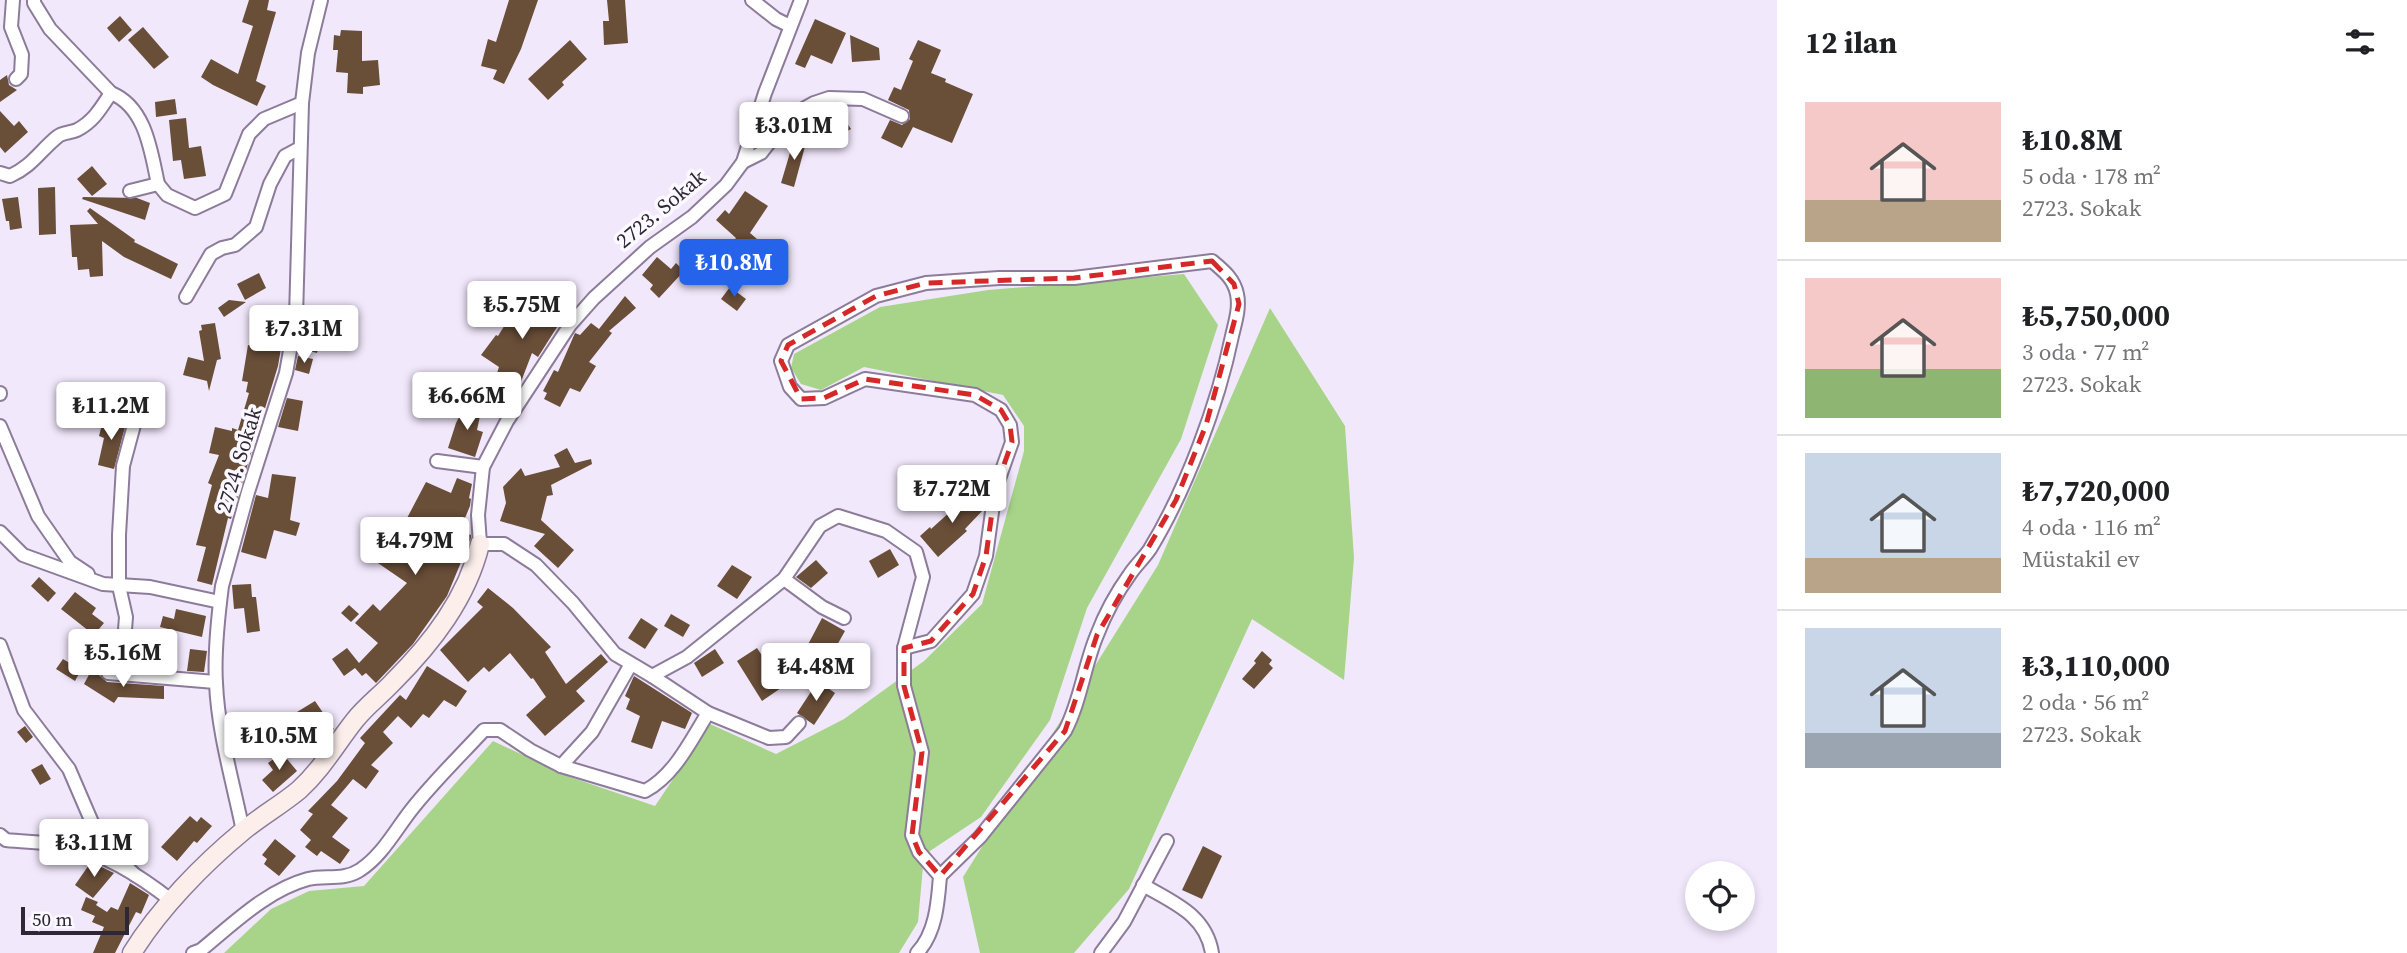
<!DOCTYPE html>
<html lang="tr">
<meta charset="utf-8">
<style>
:root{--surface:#fff;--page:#f6f6f6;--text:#202124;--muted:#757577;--line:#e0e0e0;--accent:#2563eb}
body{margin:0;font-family:"Source Serif 4",serif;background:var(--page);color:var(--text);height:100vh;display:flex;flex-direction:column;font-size:26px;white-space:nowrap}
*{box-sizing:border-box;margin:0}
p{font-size:23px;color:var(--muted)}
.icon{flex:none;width:38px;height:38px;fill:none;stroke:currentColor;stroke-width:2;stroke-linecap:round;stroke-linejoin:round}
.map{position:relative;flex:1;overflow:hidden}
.side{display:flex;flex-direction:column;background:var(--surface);width:630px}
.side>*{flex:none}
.controls{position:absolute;left:1685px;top:861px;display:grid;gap:14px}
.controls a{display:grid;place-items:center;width:70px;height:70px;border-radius:50%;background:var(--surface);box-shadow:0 4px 10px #0003;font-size:35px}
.scale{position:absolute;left:21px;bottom:18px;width:108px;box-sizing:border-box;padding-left:7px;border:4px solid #2e2734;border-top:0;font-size:19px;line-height:24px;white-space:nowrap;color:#2e2734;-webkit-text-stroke:5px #fcf8ff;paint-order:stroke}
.price{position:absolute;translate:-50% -60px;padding:0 16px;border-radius:7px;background:#fff;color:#222;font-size:23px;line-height:46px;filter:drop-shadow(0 2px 4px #0008)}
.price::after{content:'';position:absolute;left:50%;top:42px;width:21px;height:16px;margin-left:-10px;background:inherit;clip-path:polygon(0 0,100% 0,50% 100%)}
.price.active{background:var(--accent);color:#fff}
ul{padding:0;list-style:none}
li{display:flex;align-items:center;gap:21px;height:175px;padding:0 28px}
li+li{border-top:2px solid var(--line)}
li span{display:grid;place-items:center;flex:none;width:196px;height:140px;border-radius:0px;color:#555}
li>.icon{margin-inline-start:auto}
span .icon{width:84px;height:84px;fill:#fffc;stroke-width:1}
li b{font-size:30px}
h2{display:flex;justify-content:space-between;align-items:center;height:84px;padding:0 28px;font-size:30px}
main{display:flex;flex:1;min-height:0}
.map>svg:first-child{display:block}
.green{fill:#a7d489}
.building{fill:#694e38}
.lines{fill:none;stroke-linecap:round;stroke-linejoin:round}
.street-casing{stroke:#8c7c9a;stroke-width:16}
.secondary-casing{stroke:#8c7c9a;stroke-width:21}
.street{stroke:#fff;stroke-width:12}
.secondary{stroke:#fbeeeb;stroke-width:18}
.marked{fill:none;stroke:#d62828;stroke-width:5;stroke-dasharray:14 9;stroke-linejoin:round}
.labels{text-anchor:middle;stroke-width:7;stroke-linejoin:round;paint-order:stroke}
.street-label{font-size:21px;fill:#2e2734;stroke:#fcf8ff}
</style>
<main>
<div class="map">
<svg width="1777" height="953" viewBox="0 0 1777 953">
<rect width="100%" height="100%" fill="#f2e8fc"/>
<g class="green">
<polygon points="1184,274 1218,325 1181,439 1087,608 1050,720 981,817 924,855 918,922 899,953 224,953 271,909 309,891 364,886 493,741 570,777 655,806 710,724 776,754 844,719 924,661 982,604 1024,451 1024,426 1003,395 864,367 821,390 801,384 791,368 794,354 880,307 988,290"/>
<polygon points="1270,308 1345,426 1354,558 1344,680 1252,619 1129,889 1074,953 980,953 963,877 1158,565"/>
</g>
<g class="building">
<polygon points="249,0 269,0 267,10 276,12 256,81 266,86 257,106 213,85 201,77 211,59 238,74 253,26 242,22"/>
<polygon points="509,0 538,0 521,49 504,84 493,79 497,70 481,66 488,39 496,42"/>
<polygon points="607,0 625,0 628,43 604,45 603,21 609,21"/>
<polygon points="120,16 132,30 119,42 107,28"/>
<polygon points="815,19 846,33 832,64 811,55 805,68 795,64"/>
<polygon points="143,27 169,57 154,69 128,40"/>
<polygon points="341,30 362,31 362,61 378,60 380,85 363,87 363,94 347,93 348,73 336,72 338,50 333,50 334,35 340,36"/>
<polygon points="850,35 879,48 880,60 852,62"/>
<polygon points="570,40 587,59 562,82 564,85 548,100 528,79"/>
<polygon points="918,40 941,50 931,73 946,79 945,82 973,94 952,143 913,127 902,148 881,138 890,120 902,125 910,119 909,110 888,100 894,87 901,90 913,61 909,59"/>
<polygon points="7,75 9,85 17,90 0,102 0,80"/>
<polygon points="175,99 177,114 156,117 155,102"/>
<polygon points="0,111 14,126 19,121 28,132 5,153 0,147"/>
<polygon points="841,114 851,129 841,135 822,143 798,136 803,119 808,116 829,122"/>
<polygon points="186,118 189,148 201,146 206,176 184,179 181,160 173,161 169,120"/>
<polygon points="795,136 807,139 794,187 781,183"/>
<polygon points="92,166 107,184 92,196 77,179"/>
<polygon points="55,187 56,234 39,235 38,188"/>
<polygon points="745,191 768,206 750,233 757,239 742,256 730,245 736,238 716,220 725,210 729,214"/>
<polygon points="18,197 22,228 10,230 9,221 6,221 2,199"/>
<polygon points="83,197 137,198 150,203 145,220 82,199"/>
<polygon points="90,208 135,240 134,242 178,264 171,279 124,257 102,241 103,276 90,277 89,269 78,270 77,257 72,257 70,225 98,224 87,211"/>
<polygon points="657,257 671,269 676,263 684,271 659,298 650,289 653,285 642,275"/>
<polygon points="259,273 266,288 245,300 237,284"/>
<polygon points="730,287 746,299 737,311 721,299"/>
<polygon points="625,296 636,308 609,331 612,333 589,362 596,366 580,392 570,388 560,407 544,399 547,393 543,391 554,370 558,372 575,333 580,335 591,323 599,329"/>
<polygon points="537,297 558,310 552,319 559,324 538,357 532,353 519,387 496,376 499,367 481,355 496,335 498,336 508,320 512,323 525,302 531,306"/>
<polygon points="229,300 246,302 224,317 218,308"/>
<polygon points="270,310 287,313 278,366 231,519 228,518 212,585 197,581 206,547 196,545 212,485 208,483 219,455 209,453 215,427 232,431 232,428 238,430 249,393 246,392 248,382 242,381 248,345 264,348"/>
<polygon points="215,323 221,359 217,360 209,391 207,381 183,375 188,357 204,361 199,331 202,330 201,325"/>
<polygon points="310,332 321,334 317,353 306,350"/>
<polygon points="298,356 313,359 309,374 295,370"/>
<polygon points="287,398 303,401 298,431 278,427"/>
<polygon points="466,404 481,411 477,430 483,432 475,457 448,448 456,423"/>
<polygon points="104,417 126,423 114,469 98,465 104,438 99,436"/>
<polygon points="567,448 575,463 591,459 592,464 551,485 553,495 547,496 541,520 574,550 558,568 534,546 545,534 500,521 506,503 503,487 521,468 525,476 560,467 554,455"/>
<polygon points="272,474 296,477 290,520 300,523 296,536 274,530 266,559 241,552 256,495 268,498"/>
<polygon points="457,478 472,484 469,498 471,499 470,506 460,530 471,535 471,538 447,596 413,644 376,683 366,673 362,676 355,668 344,676 332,659 347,648 359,663 378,643 355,623 373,604 380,611 407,583 375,561 404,519 406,520 426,482 451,493"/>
<polygon points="964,493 983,510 965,529 967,531 938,557 920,536 930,527 931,529 951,511 949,509"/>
<polygon points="890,549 899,565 878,578 869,561"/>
<polygon points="816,560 828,573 811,588 796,577"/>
<polygon points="732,565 752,577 737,599 717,586"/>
<polygon points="39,577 56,593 48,602 31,586"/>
<polygon points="251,584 252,597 256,597 260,631 247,633 244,608 234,609 232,585"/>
<polygon points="488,588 513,608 551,647 545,652 566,684 601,654 608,662 576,691 585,701 545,736 526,715 546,697 533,678 531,679 510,653 489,672 484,667 468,682 440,650 483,607 477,602"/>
<polygon points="75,592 96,608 92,614 104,623 94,635 61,609"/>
<polygon points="349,605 359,614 351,622 341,613"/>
<polygon points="176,609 206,616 202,637 160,627 163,616 174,619"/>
<polygon points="671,614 690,625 683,637 664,626"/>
<polygon points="641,618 658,629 645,649 628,638"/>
<polygon points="822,618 845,631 832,654 820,663 803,654"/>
<polygon points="757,648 771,669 786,660 797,677 762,701 737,661"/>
<polygon points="190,649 207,651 204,672 187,671"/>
<polygon points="715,649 724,663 702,677 694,663"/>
<polygon points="1262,651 1272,660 1269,664 1273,668 1254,689 1242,679 1256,663 1254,661"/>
<polygon points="63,659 81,670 75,681 56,669"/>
<polygon points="427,666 467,691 456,707 444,700 429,718 423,714 411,728 398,716 383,732 393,743 371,765 379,771 366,789 353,779 331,805 348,818 332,837 350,850 340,864 321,851 317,856 305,847 311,840 300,830 313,814 308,811 337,781 365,743 360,738 400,695 406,700"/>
<polygon points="92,669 107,682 164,686 164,699 118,697 114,703 84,684"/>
<polygon points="634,676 692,713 685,729 662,721 652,749 631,742 640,716 626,709 630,699 625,696"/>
<polygon points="818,681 835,693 814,725 797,713"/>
<polygon points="315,701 334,729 320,742 297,712"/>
<polygon points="25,726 33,737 26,743 17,732"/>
<polygon points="282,753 297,771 273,792 262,780 273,770 268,763"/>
<polygon points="42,764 51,779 40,785 31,770"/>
<polygon points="190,816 197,822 201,817 212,826 197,843 194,841 177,861 161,847"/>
<polygon points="275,839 296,856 279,876 264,864 267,859 262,855"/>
<polygon points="1203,846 1222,856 1202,899 1182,890"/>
<polygon points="91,862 114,873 93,898 75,885"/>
<polygon points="130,883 149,895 141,914 136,912 115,953 93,953 104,927 92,922 95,916 81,910 86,897 98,902 96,905 107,912 111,907 118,910"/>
</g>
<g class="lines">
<defs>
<g id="street">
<polyline points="13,0 11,27 22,55 21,74 16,79"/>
<path d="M34,0V3L50,29L111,93C146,107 151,152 158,184L130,191"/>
<polyline points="752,0 776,19 790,26"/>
<path d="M801,0L765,93L743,162L726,185L692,217L650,247L594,298L570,325L507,421L483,467L478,515L480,544H504L536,565L573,603L615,654L652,676L687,657L784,579L820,526L838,516L886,531L916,552L923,577L904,648V686L922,752L912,835L919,852L940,876C938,902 936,933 917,953"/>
<polyline points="743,162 761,153 789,117 814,103 829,98 863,99 902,116"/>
<path d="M0,173L10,176C31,167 40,151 57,137C62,132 71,133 77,130C94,121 101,108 111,93"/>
<polyline points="158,184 167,195 195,208 225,194 249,134 264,119 302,103"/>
<polyline points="186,297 211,254 222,248 235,245 256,227 270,184 285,156 300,148"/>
<polyline points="0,394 0,393"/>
<polyline points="134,425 123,466 119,535 119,586 126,617 124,642 108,673 215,682"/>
<polyline points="0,426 38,516 70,562 88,574"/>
<polyline points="437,461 483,467"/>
<polyline points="0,532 23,555 103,584 150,587 220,602"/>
<polyline points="784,579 822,607 844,618"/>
<polyline points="0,645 24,710 69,769 100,841 135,875"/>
<path d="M904,648L931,641L973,594L986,556L995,490L1012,442L1010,425L1001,410L975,395L865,379L824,398L801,399L790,387L781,361L788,345L876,296L926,283L999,278H1074L1212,261C1224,271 1234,279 1237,294C1240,308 1235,323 1232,336C1218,404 1186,490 1150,549C1144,558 1136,565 1130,574C1117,592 1105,614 1097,635C1084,666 1081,700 1065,731L980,837L940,876"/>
<polyline points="652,676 708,713 769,738 786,737 799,723"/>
<polyline points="561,766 592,732 631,664"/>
<path d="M243,831C233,782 218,732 216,683C214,651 218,617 222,586L248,492L286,373L296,317L302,103L308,53L321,0"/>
<path d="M0,835L6,840C24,842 43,842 61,845C102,851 140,876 172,901"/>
<path d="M1143,885C1174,903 1206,915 1212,953"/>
<path d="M193,953L201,950C233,924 267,890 308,879C325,875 344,881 360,870C382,856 396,829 412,809C434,781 460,756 484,730H500L530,750L561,766L645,791C675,775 691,740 708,713"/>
<polyline points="1101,953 1124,922 1167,841"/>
</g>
<path id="secondary" d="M132,953C159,909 203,864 243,831C261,816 281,805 299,790C322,769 336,744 355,720C366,706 381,695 393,682C432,643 467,598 480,544"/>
</defs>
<use href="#street" class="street-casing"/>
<use href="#secondary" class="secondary-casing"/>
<use href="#street" class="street"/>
<use href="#secondary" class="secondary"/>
</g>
<path class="marked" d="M1212,261L1234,284L1239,304L1206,425L1176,500L1097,635L1065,731L940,876L919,852L912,835L922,752L904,686V648L931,641L973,594L986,556L995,490L1012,442L1010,425L1001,410L975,395L865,379L824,398L801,399L781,361L788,345L876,296L926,283L1074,278Z"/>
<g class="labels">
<g class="street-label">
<text transform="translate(661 209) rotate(-40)" y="7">2723. Sokak</text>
<text transform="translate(239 460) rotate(-73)" y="7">2724. Sokak</text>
</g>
</g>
</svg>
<div class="controls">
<a><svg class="icon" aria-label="locate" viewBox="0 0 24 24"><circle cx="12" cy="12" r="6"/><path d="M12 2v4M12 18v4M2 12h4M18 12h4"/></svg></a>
</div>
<div class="scale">50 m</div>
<b class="price" style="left:794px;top:162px">₺3.01M</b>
<b class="price active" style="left:734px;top:299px">₺10.8M</b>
<b class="price" style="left:522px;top:341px">₺5.75M</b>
<b class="price" style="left:304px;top:365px">₺7.31M</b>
<b class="price" style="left:467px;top:432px">₺6.66M</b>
<b class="price" style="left:111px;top:442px">₺11.2M</b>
<b class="price" style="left:952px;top:525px">₺7.72M</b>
<b class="price" style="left:415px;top:577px">₺4.79M</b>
<b class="price" style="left:123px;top:689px">₺5.16M</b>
<b class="price" style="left:816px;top:703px">₺4.48M</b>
<b class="price" style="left:279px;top:772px">₺10.5M</b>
<b class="price" style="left:94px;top:879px">₺3.11M</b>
</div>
<section class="side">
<h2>12 ilan<svg class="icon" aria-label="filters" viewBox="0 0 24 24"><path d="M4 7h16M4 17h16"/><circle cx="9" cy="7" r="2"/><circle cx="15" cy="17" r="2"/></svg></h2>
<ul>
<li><span style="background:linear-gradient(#f6c9c9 70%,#b9a48a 0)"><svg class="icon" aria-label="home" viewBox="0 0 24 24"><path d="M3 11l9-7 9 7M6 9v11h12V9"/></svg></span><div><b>₺10.8M</b><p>5 oda · 178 m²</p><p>2723. Sokak</p></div></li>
<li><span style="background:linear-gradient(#f6c9c9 65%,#8fb573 0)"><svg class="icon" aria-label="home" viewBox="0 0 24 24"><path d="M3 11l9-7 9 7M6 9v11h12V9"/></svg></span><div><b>₺5,750,000</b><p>3 oda · 77 m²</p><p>2723. Sokak</p></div></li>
<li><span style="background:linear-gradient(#c9d6e8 75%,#b9a48a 0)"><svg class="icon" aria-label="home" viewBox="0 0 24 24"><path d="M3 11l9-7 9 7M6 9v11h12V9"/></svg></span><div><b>₺7,720,000</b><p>4 oda · 116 m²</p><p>Müstakil ev</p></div></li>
<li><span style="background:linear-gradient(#c9d6e8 75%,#9aa5b1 0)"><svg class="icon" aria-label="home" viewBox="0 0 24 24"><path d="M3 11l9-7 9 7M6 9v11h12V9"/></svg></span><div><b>₺3,110,000</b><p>2 oda · 56 m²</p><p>2723. Sokak</p></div></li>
</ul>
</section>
</main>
